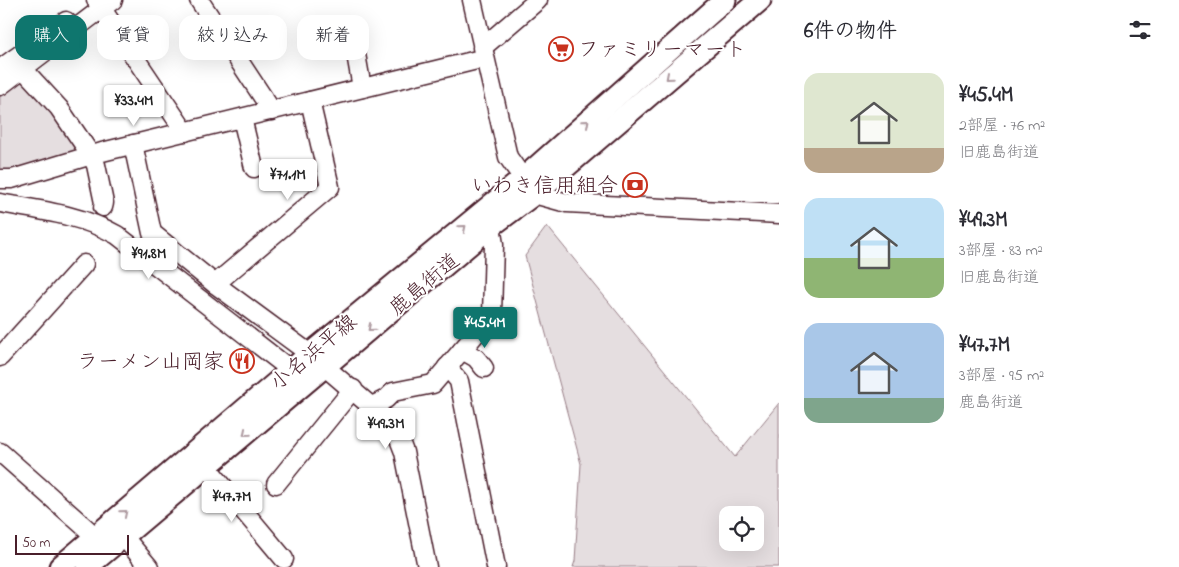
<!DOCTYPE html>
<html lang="ja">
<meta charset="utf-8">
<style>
:root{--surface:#fff;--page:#f2f2f3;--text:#2b2b33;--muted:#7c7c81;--accent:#0f766e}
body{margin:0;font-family:"Indie Flower","Klee One",sans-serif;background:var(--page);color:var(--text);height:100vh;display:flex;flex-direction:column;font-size:19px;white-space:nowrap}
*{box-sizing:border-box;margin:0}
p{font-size:16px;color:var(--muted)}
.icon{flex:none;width:28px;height:28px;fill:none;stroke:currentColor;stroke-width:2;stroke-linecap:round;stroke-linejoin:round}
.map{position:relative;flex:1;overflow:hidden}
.panel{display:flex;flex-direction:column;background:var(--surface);width:400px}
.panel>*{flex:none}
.banner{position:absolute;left:15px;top:15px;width:475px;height:45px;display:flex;gap:10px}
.tools{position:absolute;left:719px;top:506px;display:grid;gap:10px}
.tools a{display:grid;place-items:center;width:45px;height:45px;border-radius:10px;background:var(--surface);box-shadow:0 5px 20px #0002;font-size:25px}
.scale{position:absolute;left:15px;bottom:12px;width:114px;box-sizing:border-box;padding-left:5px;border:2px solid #4a1f2b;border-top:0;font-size:14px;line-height:18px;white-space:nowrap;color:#4a1f2b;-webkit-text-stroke:4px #fff;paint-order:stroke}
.price{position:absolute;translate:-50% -42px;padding:0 11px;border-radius:5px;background:#fff;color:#222;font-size:16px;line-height:32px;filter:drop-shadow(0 1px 2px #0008)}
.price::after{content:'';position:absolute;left:50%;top:30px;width:15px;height:11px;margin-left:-8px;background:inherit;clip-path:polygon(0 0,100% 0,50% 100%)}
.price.active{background:var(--accent);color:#fff}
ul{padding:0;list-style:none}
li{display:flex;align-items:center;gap:15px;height:125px;padding:0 25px}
li span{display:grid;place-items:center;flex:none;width:140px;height:100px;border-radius:15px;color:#555}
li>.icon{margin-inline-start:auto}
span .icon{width:60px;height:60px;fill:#fffc;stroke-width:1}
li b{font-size:21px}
h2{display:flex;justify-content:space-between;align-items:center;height:60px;padding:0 25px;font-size:21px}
.chip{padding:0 18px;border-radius:15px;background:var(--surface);box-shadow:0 5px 20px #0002;font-size:18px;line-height:45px}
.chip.active{background:var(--accent);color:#fff}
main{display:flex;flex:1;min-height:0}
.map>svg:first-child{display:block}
.green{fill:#e5dee0;stroke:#987e86;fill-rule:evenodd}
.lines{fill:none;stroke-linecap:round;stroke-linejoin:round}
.minor-casing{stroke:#4a1f2b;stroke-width:21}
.major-casing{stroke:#4a1f2b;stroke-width:25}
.minor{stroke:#fff;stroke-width:18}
.major{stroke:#fff;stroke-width:21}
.oneway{stroke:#ae9aa0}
.labels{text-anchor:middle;stroke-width:4;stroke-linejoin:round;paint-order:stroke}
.poi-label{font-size:21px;fill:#4a1f2b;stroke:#fff;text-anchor:end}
.street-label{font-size:21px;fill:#4a1f2b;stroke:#fff}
</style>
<main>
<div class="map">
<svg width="779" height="567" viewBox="0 0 779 567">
<rect width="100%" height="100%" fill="#fff"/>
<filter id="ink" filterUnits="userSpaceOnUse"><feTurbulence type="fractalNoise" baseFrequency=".02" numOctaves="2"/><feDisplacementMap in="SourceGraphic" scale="10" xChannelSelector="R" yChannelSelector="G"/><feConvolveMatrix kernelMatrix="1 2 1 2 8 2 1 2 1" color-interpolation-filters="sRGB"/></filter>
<g filter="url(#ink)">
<g class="green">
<polygon points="14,70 54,114 77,145 75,153 0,172 0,74"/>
<path d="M547,226L735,457L779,403V567H573L575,561L581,464L525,256ZM728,515H755V542H728Z"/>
</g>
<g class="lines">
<defs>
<g id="minor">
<polyline points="96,0 185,132"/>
<polyline points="199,0 272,111"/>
<polyline points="472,0 508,157 534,194 567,203 779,214"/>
<polyline points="482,48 538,0"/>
<polyline points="356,54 362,88"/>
<polyline points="14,59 59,108 91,155 96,165 104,203 103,207"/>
<polyline points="0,69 66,21"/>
<polyline points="0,86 113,0"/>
<polyline points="242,118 254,168"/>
<polyline points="133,144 152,233 215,284 310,354 394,426 404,452 427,567"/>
<polyline points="0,179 12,179 102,152 485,58"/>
<path d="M0,203C39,210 82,215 117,235L291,370"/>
<polyline points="215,284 330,187 310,101"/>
<polyline points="462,350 476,358 484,368"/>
<polyline points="0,357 84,264"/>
<polyline points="447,367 459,381 496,567"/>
<polyline points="372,406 386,399 393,392 433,384 492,315 494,245 491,226"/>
<polyline points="0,452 87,529 103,546"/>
<polyline points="206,466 284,559"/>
<polyline points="276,484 353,389"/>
<polyline points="123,536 149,567"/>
</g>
<g id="major">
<polyline points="60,567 310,354 524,178 725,0"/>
<polyline points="87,567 491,226 534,194 760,0"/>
</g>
</defs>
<use href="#minor" class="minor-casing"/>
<use href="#major" class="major-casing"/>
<use href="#minor" class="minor"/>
<use href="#major" class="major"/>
</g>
<defs><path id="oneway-chevron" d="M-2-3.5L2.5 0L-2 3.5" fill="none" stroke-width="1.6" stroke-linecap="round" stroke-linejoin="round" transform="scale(1.25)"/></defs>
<g class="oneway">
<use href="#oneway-chevron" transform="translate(669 77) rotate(139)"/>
<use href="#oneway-chevron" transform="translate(586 123) rotate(-41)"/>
<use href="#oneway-chevron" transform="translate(463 228) rotate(-39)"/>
<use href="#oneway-chevron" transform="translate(371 328) rotate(140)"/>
<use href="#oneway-chevron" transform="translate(246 433) rotate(140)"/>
<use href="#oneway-chevron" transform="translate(124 513) rotate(-40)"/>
</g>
</g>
<defs>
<symbol id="supermarket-ring" viewBox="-11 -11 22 22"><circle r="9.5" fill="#fff" stroke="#c8321e" stroke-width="1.5"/><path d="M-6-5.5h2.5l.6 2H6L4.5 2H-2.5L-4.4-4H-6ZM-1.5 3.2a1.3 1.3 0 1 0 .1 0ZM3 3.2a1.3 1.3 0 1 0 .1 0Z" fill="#c8321e"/></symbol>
<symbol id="bank-ring" viewBox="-11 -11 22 22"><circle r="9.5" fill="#fff" stroke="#c8321e" stroke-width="1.5"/><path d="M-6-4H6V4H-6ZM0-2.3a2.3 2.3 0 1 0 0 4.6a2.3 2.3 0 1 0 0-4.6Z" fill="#c8321e"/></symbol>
<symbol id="restaurant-ring" viewBox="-11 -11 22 22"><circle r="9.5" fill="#fff" stroke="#c8321e" stroke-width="1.5"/><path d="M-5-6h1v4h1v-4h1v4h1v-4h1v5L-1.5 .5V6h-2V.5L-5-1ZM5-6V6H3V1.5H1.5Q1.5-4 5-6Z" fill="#c8321e"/></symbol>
</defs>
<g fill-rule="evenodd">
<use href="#supermarket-ring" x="547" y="35" width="28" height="28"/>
<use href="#bank-ring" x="621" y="171" width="28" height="28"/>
<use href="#restaurant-ring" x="228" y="347" width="28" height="28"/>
</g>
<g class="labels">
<g class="poi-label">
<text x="578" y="56" text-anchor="start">ファミリーマート</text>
<text x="618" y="192">いわき信用組合</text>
<text x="224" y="368">ラーメン山岡家</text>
</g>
<g class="street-label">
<text transform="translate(424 284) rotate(-40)" y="7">鹿島街道</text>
<text transform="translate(313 352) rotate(-40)" y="7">小名浜平線</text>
</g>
</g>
</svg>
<div class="tools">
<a><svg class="icon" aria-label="locate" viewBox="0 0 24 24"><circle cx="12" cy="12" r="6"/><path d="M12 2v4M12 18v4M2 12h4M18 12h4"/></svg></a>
</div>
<div class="scale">50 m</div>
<b class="price" style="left:134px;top:127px">¥33.4M</b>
<b class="price" style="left:288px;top:201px">¥71.1M</b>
<b class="price" style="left:149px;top:280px">¥91.8M</b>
<b class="price active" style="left:485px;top:349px">¥45.4M</b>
<b class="price" style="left:386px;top:450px">¥49.3M</b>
<b class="price" style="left:232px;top:523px">¥47.7M</b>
<div class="banner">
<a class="chip active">購入</a>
<a class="chip">賃貸</a>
<a class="chip">絞り込み</a>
<a class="chip">新着</a>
</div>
</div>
<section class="panel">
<h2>6件の物件<svg class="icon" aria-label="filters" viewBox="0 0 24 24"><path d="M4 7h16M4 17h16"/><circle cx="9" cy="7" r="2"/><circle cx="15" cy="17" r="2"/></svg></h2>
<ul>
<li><span style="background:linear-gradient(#dfe7d0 75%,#b9a48a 0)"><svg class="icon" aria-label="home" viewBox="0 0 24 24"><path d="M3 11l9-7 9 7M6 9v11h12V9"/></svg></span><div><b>¥45.4M</b><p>2部屋 · 76 m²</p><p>旧鹿島街道</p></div></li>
<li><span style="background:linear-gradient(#bfe0f5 60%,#8fb573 0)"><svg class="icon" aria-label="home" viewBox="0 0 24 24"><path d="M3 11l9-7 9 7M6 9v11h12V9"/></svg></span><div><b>¥49.3M</b><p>3部屋 · 83 m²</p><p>旧鹿島街道</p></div></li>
<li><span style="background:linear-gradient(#a9c7e8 75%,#7fa58c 0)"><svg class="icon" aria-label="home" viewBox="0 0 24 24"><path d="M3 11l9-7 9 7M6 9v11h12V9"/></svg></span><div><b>¥47.7M</b><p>3部屋 · 95 m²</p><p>鹿島街道</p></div></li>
</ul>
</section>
</main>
